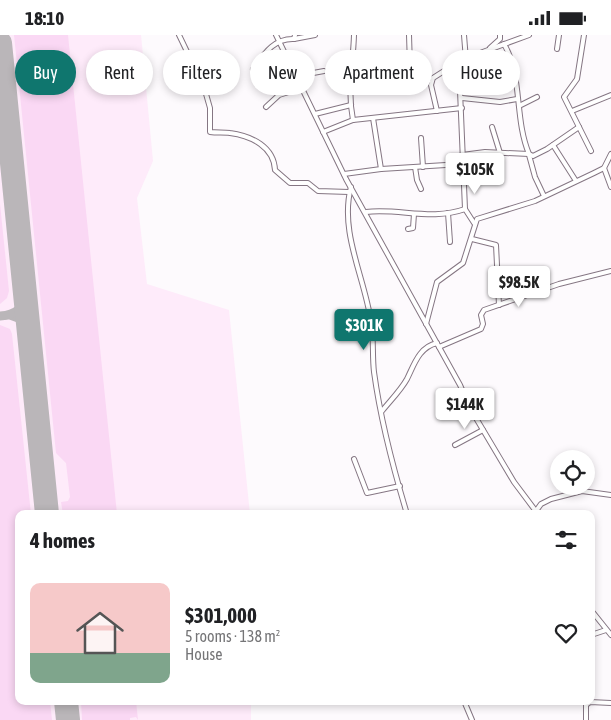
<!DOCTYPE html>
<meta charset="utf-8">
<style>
:root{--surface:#fff;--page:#f2f2f2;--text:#202124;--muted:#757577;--accent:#0f766e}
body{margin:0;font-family:"Asap Condensed",sans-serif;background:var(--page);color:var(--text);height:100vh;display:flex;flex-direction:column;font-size:19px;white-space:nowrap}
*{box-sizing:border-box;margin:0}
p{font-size:16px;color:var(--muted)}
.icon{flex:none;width:28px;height:28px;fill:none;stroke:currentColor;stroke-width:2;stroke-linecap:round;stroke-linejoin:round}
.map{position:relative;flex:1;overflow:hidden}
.details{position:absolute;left:15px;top:475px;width:580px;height:195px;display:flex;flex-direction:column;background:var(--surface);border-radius:10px;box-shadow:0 2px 8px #0003}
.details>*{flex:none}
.hud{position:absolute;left:15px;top:15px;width:581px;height:45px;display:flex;gap:10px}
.controls{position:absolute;left:550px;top:415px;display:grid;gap:10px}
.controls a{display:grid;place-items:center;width:45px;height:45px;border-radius:50%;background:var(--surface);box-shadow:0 2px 8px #0003;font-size:25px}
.price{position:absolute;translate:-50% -42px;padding:0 11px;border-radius:5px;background:#fff;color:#222;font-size:16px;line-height:32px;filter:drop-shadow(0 1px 2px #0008)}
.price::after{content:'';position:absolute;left:50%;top:30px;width:15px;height:11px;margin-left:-8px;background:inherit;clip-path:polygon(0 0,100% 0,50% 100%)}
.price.current{background:var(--accent);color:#fff}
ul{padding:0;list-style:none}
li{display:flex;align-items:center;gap:15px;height:125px;padding:0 15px}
li span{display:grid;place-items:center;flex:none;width:140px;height:100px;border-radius:10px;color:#555}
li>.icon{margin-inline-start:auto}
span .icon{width:60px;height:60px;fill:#fffc;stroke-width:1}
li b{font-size:21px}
h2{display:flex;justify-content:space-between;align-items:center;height:60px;padding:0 15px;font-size:21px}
.chip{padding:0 18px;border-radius:22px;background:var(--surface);box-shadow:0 2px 8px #0003;font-size:18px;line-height:45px}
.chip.current{background:var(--accent);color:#fff}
.status{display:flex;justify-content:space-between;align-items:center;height:35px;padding:0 25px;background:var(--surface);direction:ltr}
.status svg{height:14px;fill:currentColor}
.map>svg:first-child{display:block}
.built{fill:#feebfa}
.green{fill:#fad8f4}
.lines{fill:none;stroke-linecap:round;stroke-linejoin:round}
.taxiway{stroke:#bab6b9;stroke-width:9}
.runway{stroke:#bab6b9;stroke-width:24}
.minor-casing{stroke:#857683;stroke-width:6}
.minor{stroke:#fff;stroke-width:4}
</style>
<div class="status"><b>18:10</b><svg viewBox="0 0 49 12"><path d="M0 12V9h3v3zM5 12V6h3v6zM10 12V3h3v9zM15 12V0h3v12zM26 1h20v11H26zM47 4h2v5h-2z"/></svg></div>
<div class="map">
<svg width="611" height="685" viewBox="0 0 611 685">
<rect width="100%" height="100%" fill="#fdfafd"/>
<polygon class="built" points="0,0 141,0 153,126 137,163 147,249 229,275 250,479 19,479 19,666 251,666 251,685 0,685"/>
<g class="green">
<polygon points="14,0 68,0 117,479 63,479 61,467 68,466 70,462 66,428 56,418"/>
<polygon points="0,169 9,256 7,263 0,269"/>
<polygon points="0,290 10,294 12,299 31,479 19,479 19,666 50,666 52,685 0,685"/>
<polygon points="81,666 136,666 138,685 136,682 130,683 130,685 82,685"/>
</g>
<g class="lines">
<g class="taxiway">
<polyline points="10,280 21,284 29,295"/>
<path d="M0,281C16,280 25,273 25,256"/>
</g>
<g class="runway">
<polyline points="0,8 47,479"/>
<polyline points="66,666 68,685"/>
</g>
<defs>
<g id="minor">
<path d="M179,0L204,52L210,73V97C217,98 224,97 230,98C252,101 274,112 275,135L290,148H308L318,156L349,157"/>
<polyline points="276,0 346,144 460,350 470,373 514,447 538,479"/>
<polyline points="409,0 410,31"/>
<polyline points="464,0 466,25"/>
<polyline points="584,0 577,44 564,62 591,116"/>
<polyline points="294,4 315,0"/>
<path d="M504,9C523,41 514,83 529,119L533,121L547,114L579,92"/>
<polyline points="490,13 500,4 500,0"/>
<polyline points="557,14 559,0"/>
<path d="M253,34C264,19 274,3 294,4L295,0"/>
<polyline points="297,41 324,36"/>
<polyline points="462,63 500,67 517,64"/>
<polyline points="519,71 537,62"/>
<polyline points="266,72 279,60 302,53"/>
<polyline points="437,76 431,50 433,43 444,36 459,32 472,21 529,0"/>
<polyline points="572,76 611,60"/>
<polyline points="315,79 351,70"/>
<polyline points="373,83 381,134"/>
<path d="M353,85C347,54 353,31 354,0"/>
<polyline points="492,92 500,118"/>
<polyline points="323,97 353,85 462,73"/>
<polyline points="421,103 423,132"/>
<polyline points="553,110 576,146"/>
<polyline points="462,120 485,117 529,119"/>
<polyline points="529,120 535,142 544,161"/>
<polyline points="415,132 417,145 421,154"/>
<polyline points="604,133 611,152"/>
<polyline points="344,139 381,134 462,129"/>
<path d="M351,152C339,197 365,243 371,287C374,303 372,320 374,337C380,381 394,436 407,479"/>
<polyline points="465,174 474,188"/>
<path d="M366,177C399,173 432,186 465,174L459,32"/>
<polyline points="448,178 450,207"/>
<polyline points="408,194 413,193 414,179"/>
<polyline points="472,204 496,210 499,270"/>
<polyline points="426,289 437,247 463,228 477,184 535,166 594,138 604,133 611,119"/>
<polyline points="439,312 481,294 483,289 481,280 484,275 559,249 611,236"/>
<path d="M382,376C390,366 401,355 407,344C414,330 419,312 437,308"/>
<polyline points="455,410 483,395"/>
<polyline points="354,424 367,458 400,451"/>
<polyline points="536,476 541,469 551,464 582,456 611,460"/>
<polyline points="591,575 611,600"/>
<polyline points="591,600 606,595"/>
<polyline points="464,666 472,685"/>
<polyline points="586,685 586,670 590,667 611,668"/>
</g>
</defs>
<use href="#minor" class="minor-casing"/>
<use href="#minor" class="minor"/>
</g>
</svg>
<div class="controls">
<a><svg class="icon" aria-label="locate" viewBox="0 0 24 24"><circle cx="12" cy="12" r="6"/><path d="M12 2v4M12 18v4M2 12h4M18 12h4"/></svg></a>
</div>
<b class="price" style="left:475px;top:160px">$105K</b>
<b class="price" style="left:519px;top:273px">$98.5K</b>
<b class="price current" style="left:364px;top:316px">$301K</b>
<b class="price" style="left:465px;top:395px">$144K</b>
<div class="hud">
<a class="chip current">Buy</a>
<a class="chip">Rent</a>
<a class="chip">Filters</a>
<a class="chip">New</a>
<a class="chip">Apartment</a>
<a class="chip">House</a>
</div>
<section class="details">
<h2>4 homes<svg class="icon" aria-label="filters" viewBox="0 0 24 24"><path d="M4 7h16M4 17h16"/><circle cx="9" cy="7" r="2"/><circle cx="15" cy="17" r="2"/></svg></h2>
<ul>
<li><span style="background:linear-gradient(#f6c9c9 70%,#7fa58c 0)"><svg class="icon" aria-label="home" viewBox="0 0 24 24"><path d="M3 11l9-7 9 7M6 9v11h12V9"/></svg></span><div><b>$301,000</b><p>5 rooms · 138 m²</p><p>House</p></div><svg class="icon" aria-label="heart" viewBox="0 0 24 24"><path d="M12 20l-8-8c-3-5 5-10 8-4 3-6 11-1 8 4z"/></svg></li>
</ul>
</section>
</div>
